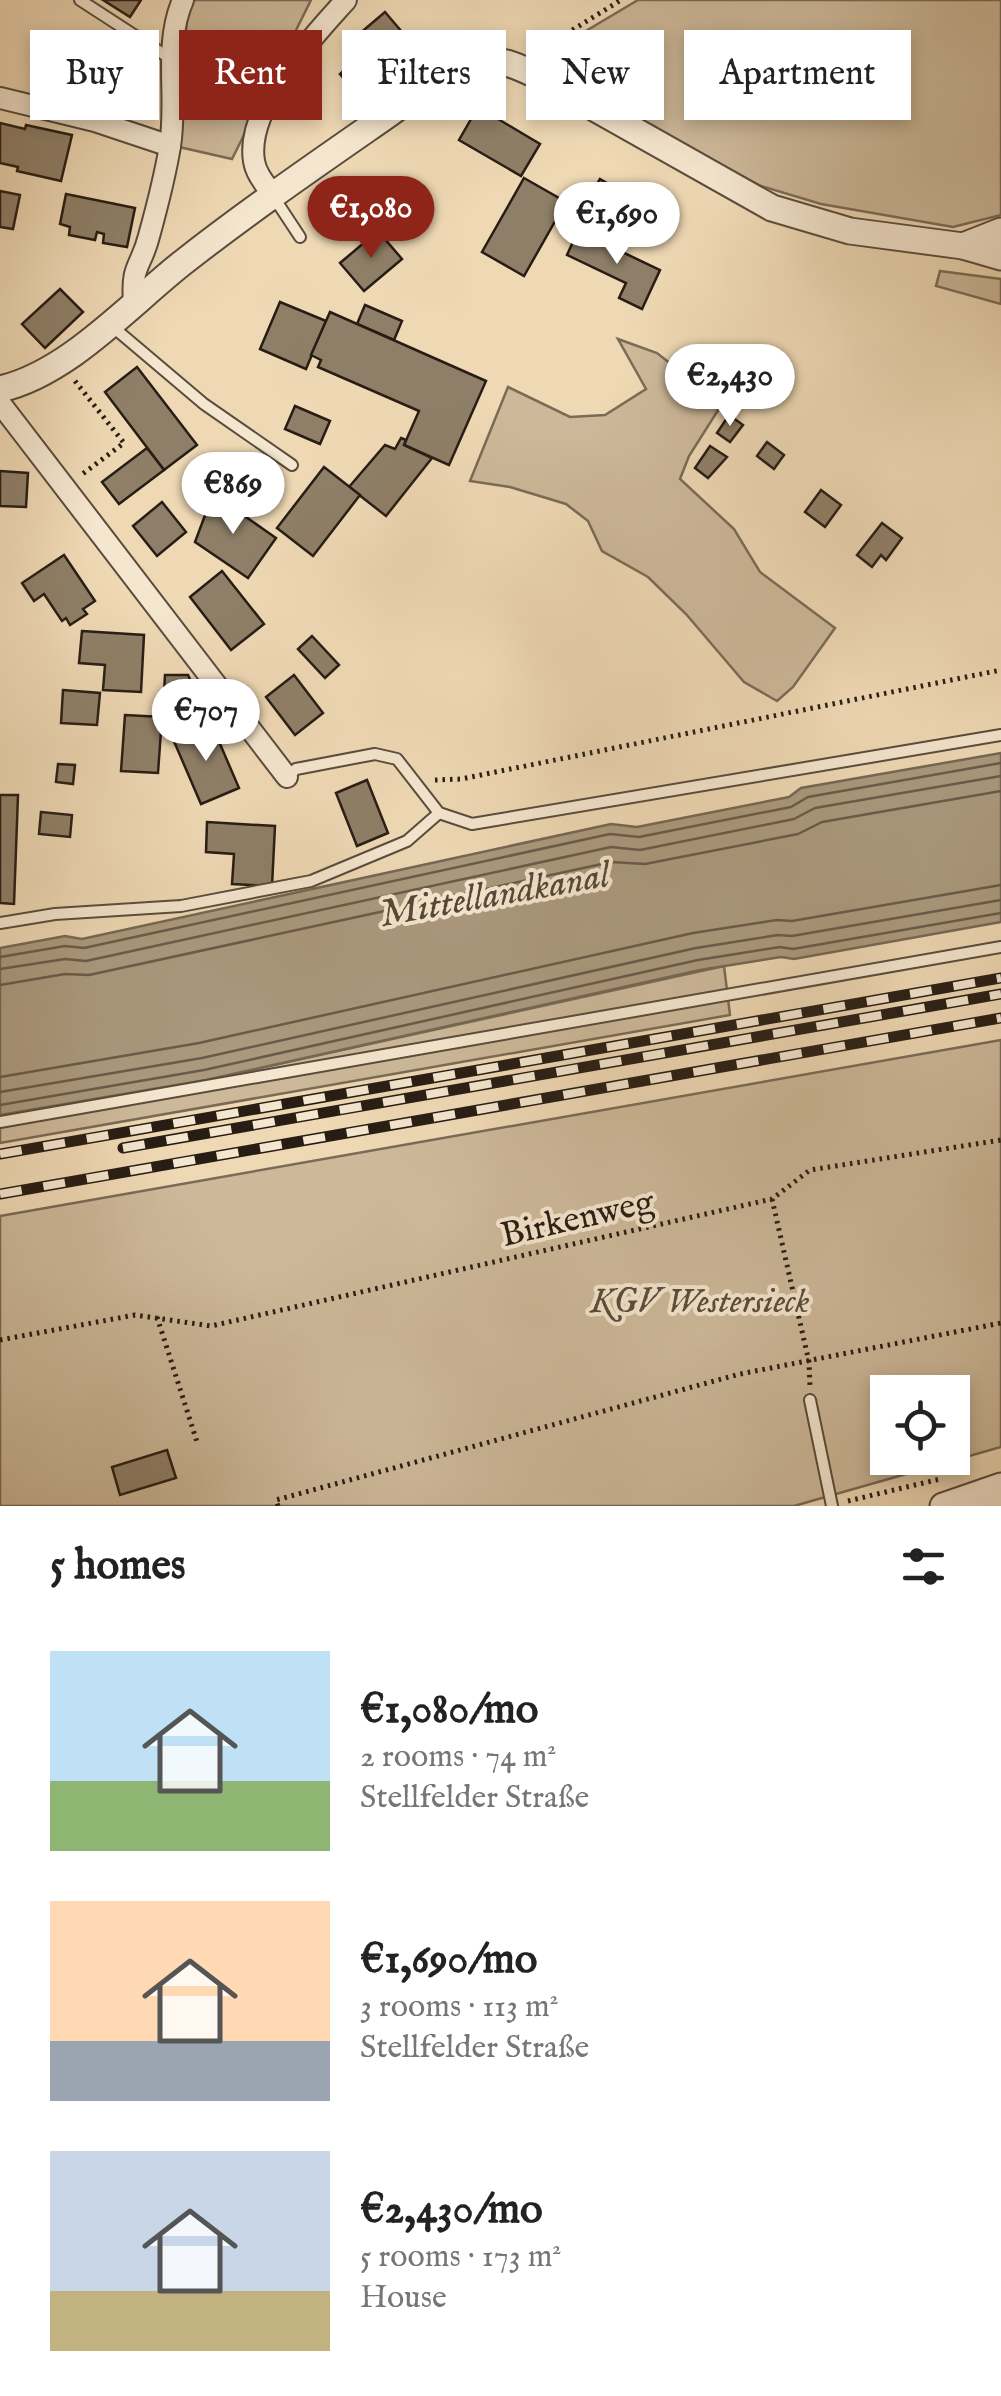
<!DOCTYPE html>
<meta charset="utf-8">
<style>
:root{--surface:#fff;--page:#f6f6f6;--text:#222;--muted:#767676;--accent:#8f2418}
body{margin:0;font-family:"IM FELL English",serif;background:var(--page);color:var(--text);height:100vh;display:flex;flex-direction:column;font-size:38px;white-space:nowrap}
*{box-sizing:border-box;margin:0}
p{font-size:32px;color:var(--muted)}
.icon{flex:none;width:55px;height:55px;fill:none;stroke:currentColor;stroke-width:2;stroke-linecap:round;stroke-linejoin:round}
.map{position:relative;height:1506px;overflow:hidden}
.sheet{display:flex;flex-direction:column;background:var(--surface);flex:1}
.sheet>*{flex:none}
.hud{position:absolute;left:30px;top:30px;width:942px;height:90px;display:flex;gap:20px}
.controls{position:absolute;left:870px;top:1375px;display:grid;gap:20px}
.controls a{display:grid;place-items:center;width:100px;height:100px;border-radius:0px;background:var(--surface);box-shadow:0 5px 15px #0003;font-size:50px}
.price{position:absolute;translate:-50% -85px;padding:0 22px;border-radius:35px;background:#fff;color:#222;font-size:32px;line-height:65px;filter:drop-shadow(0 2px 5px #0008)}
.price::after{content:'';position:absolute;left:50%;top:60px;width:30px;height:22px;margin-left:-15px;background:inherit;clip-path:polygon(0 0,100% 0,50% 100%)}
.price.active{background:var(--accent);color:#fff}
ul{padding:0;list-style:none}
li{display:flex;align-items:center;gap:30px;height:250px;padding:0 50px}
li span{display:grid;place-items:center;flex:none;width:280px;height:200px;border-radius:0px;color:#555}
li>.icon{margin-inline-start:auto}
span .icon{width:120px;height:120px;fill:#fffc;stroke-width:1}
li b{font-size:42px}
h2{display:flex;justify-content:space-between;align-items:center;height:120px;padding:0 50px;font-size:42px}
.chip{padding:0 35px;border-radius:0px;background:var(--surface);box-shadow:0 5px 15px #0003;font-size:35px;line-height:90px}
.chip.active{background:var(--accent);color:#fff}
.map>svg:first-child{display:block}
.green{fill:#cdb99a;stroke:#7a6b57;stroke-width:2.5;fill-rule:evenodd}
.water{fill:#ab997e;stroke:#766754;stroke-width:2.5}
.lines{fill:none;stroke-linecap:round;stroke-linejoin:round}
.shore{stroke:#695b49;stroke-width:2.5}
.building{fill:#8f7f68;stroke:#271d14;stroke-width:2.5}
.service-casing{stroke:#594c3c;stroke-width:14}
.minor-casing{stroke:#594c3c;stroke-width:24}
.tertiary-casing{stroke:#594c3c;stroke-width:29}
.secondary-casing{stroke:#271d14;stroke-width:31}
.path{stroke:#271d14;stroke-width:5;stroke-dasharray:2.5 5;stroke-linecap:butt}
.service{stroke:#f5e6cf;stroke-width:10}
.minor{stroke:#f5e6cf;stroke-width:20}
.tertiary{stroke:#f5e6cf;stroke-width:25}
.secondary{stroke:#f5e6cf;stroke-width:28}
.rail-casing{stroke:#271d14;stroke-width:11}
.rail{stroke:#f5e6cf;stroke-width:8;stroke-dasharray:22;stroke-linecap:butt}
.labels{text-anchor:middle;stroke-width:8;stroke-linejoin:round;paint-order:stroke}
.street-label{font-size:35px;fill:#271d14;stroke:#f5e6cf}
.park-label{font-size:35px;font-style:italic;fill:#594c3c;stroke:#f5e6cf}
.water-label{font-size:38px;font-style:italic;fill:#554839;stroke:#f5e6cf}
</style>
<div class="map">
<svg width="1001" height="1506" viewBox="0 0 1001 1506">
<rect width="100%" height="100%" fill="#efd9b5"/>
<filter id="stains"><feTurbulence type="fractalNoise" baseFrequency=".002" numOctaves="4"/><feColorMatrix values="0 0 0 0 .2 0 0 0 0 .09 0 0 0 0 .02 0 0 0 .5 -.17"/></filter>
<radialGradient id="worn" r=".72"><stop offset=".6" stop-color="#630" stop-opacity="0"/><stop offset="1" stop-color="#630" stop-opacity=".3"/></radialGradient>
<g class="green">
<polygon points="193,0 311,0 232,159 179,147 187,16"/>
<polygon points="638,0 1001,0 1001,215 953,227 821,204 761,186 584,94 560,72 564,44"/>
<polygon points="940,271 1001,279 1001,304 936,286"/>
<polygon points="618,339 657,353 722,404 689,456 680,479 734,529 760,572 835,628 793,687 777,701 744,682 686,614 648,577 602,551 588,521 566,504 510,487 470,481 508,387 570,417 605,415 646,389"/>
<polygon points="724,966 730,1015 0,1143 0,1115 206,1080"/>
<path d="M1001,1040V1447L794,1506H0V1216ZM888,1392H952V1458H888Z"/>
</g>
<polygon class="water" points="1001,753 1001,922 794,959 781,957 700,970 206,1080 0,1115 0,948 65,936 82,939 611,824 637,827 789,797 801,788"/>
<g class="lines">
<g class="shore">
<polyline points="0,957 65,946 84,948 610,834 639,837 791,807 808,797 1001,763"/>
<polyline points="0,969 65,959 86,961 611,847 640,850 794,819 815,808 1001,776"/>
<polyline points="0,985 65,974 89,975 611,862 645,864 798,834 822,822 1001,791"/>
<polyline points="0,1077 199,1043 693,933 777,920 792,921 1001,885"/>
<polyline points="0,1092 202,1058 696,948 778,935 792,936 1001,900"/>
<polyline points="0,1105 204,1070 698,960 780,947 793,949 1001,913"/>
</g>
</g>
<g class="building">
<polygon points="103,0 141,0 130,17"/>
<polygon points="385,12 420,53 393,76 358,35"/>
<polygon points="64,47 123,66 108,110 50,91"/>
<polygon points="378,57 394,77 364,102 340,74 354,61 359,67 364,62 367,66"/>
<polygon points="478,107 540,144 521,176 459,140"/>
<polygon points="0,123 25,129 26,125 72,135 61,181 17,171 18,167 0,163"/>
<polygon points="524,178 566,202 524,276 482,252"/>
<polygon points="600,179 643,204 621,243 612,247 603,244 603,233 577,218"/>
<polygon points="0,191 20,195 13,229 0,227"/>
<polygon points="66,194 135,208 127,247 103,243 104,234 97,232 95,240 69,235 70,227 60,224"/>
<polygon points="378,231 402,259 364,291 340,263"/>
<polygon points="578,231 660,270 642,309 619,298 626,283 567,255"/>
<polygon points="60,289 83,312 45,348 22,324"/>
<polygon points="280,302 326,321 306,369 260,349"/>
<polygon points="365,305 402,321 394,340 357,324"/>
<polygon points="330,312 486,381 449,465 404,445 419,411 318,367 321,360 311,355"/>
<polygon points="137,367 197,445 164,470 105,392"/>
<polygon points="295,406 330,421 320,444 285,429"/>
<polygon points="729,415 743,425 730,442 717,433"/>
<polygon points="401,438 406,440 404,445 432,458 386,516 349,487 385,445 395,449"/>
<polygon points="767,442 784,455 774,469 757,456"/>
<polygon points="710,446 727,457 708,478 695,468"/>
<polygon points="147,448 164,470 119,504 102,482"/>
<polygon points="324,467 360,495 313,556 277,528"/>
<polygon points="0,471 28,473 26,507 0,506"/>
<polygon points="821,490 841,505 825,527 805,512"/>
<polygon points="213,494 276,538 248,578 195,542"/>
<polygon points="162,502 186,532 157,556 133,526"/>
<polygon points="882,523 902,538 886,560 881,555 872,567 857,555"/>
<polygon points="64,555 95,601 83,609 87,614 70,625 66,618 62,621 44,594 34,601 22,583"/>
<polygon points="222,571 264,624 231,650 190,597"/>
<polygon points="82,631 144,635 141,692 103,690 105,665 79,663"/>
<polygon points="312,636 339,665 325,678 298,649"/>
<polygon points="165,675 188,675 197,694 164,693"/>
<polygon points="294,675 323,713 295,735 266,697"/>
<polygon points="63,690 100,693 97,725 61,723"/>
<polygon points="125,715 162,717 158,773 121,771"/>
<polygon points="211,723 239,788 201,804 173,739"/>
<polygon points="58,764 75,765 73,784 56,782"/>
<polygon points="367,780 388,833 357,846 336,793"/>
<polygon points="0,795 18,795 14,904 0,903"/>
<polygon points="41,812 72,815 70,837 39,834"/>
<polygon points="207,822 275,826 272,886 232,884 234,854 206,852"/>
<polygon points="167,1450 176,1478 120,1495 112,1467"/>
</g>
<g class="lines">
<defs>
<g id="service">
<polyline points="80,0 171,59"/>
<polyline points="273,196 300,237"/>
<polyline points="113,327 204,404 292,465"/>
<polyline points="287,777 296,769 375,754 397,759 439,813 472,824 1001,735"/>
<polyline points="0,923 55,914 181,906 311,881 407,841 439,813"/>
<polyline points="0,1122 1001,947"/>
<polyline points="810,1400 832,1506"/>
</g>
<g id="minor">
<polyline points="0,98 95,121 170,146"/>
<path d="M273,195C265,184 256,174 254,161C245,107 313,37 346,0"/>
<path d="M134,302C131,264 141,268 149,236C157,207 165,176 170,146C178,97 163,46 183,0"/>
<polyline points="0,403 287,777"/>
</g>
<g id="tertiary">
<polyline points="963,246 1001,231"/>
<path d="M0,389C67,374 127,307 181,264C247,212 317,164 386,116C415,96 448,64 485,61C504,59 520,68 536,75L772,208L850,231L963,246L1001,257"/>
<polyline points="943,1506 1001,1486"/>
</g>
<polyline id="secondary" points="994,1506 1001,1505"/>
</defs>
<use href="#service" class="service-casing"/>
<use href="#minor" class="minor-casing"/>
<use href="#tertiary" class="tertiary-casing"/>
<use href="#secondary" class="secondary-casing"/>
<g class="path">
<polyline points="546,55 553,42 621,0"/>
<polyline points="75,381 124,443 80,476"/>
<polyline points="435,780 461,779 1001,670"/>
<polyline points="772,1199 809,1362 810,1386"/>
<polyline points="157,1317 198,1445"/>
<polyline points="0,1340 135,1315 211,1326 772,1199 810,1170 1001,1140"/>
<polyline points="848,1501 940,1479"/>
<polyline points="278,1506 276,1500 740,1374 1001,1323"/>
</g>
<use href="#service" class="service"/>
<use href="#minor" class="minor"/>
<use href="#tertiary" class="tertiary"/>
<use href="#secondary" class="secondary"/>
<defs>
<g id="rail">
<polyline points="123,1148 1001,994"/>
<polyline points="0,1154 1001,978"/>
<polyline points="0,1194 1001,1018"/>
</g>
</defs>
<use href="#rail" class="rail-casing"/>
<use href="#rail" class="rail"/>
</g>
<g class="labels">
<g class="street-label">
<text transform="translate(577 1217) rotate(-13)" y="12">Birkenweg</text>
</g>
<g class="park-label">
<text x="700" y="1312">KGV Westersieck</text>
</g>
<g class="water-label">
<text transform="translate(494 893) rotate(-10)" y="13">Mittellandkanal</text>
</g>
</g>
<rect width="100%" height="100%" filter="url(#stains)"/>
<rect width="100%" height="100%" fill="url(#worn)"/>
</svg>
<div class="controls">
<a><svg class="icon" aria-label="locate" viewBox="0 0 24 24"><circle cx="12" cy="12" r="6"/><path d="M12 2v4M12 18v4M2 12h4M18 12h4"/></svg></a>
</div>
<b class="price active" style="left:371px;top:261px">€1,080</b>
<b class="price" style="left:617px;top:267px">€1,690</b>
<b class="price" style="left:730px;top:429px">€2,430</b>
<b class="price" style="left:233px;top:537px">€869</b>
<b class="price" style="left:206px;top:764px">€707</b>
<div class="hud">
<a class="chip">Buy</a>
<a class="chip active">Rent</a>
<a class="chip">Filters</a>
<a class="chip">New</a>
<a class="chip">Apartment</a>
</div>
</div>
<section class="sheet">
<h2>5 homes<svg class="icon" aria-label="filters" viewBox="0 0 24 24"><path d="M4 7h16M4 17h16"/><circle cx="9" cy="7" r="2"/><circle cx="15" cy="17" r="2"/></svg></h2>
<ul>
<li><span style="background:linear-gradient(#bfe0f5 65%,#8fb573 0)"><svg class="icon" aria-label="home" viewBox="0 0 24 24"><path d="M3 11l9-7 9 7M6 9v11h12V9"/></svg></span><div><b>€1,080/mo</b><p>2 rooms · 74 m²</p><p>Stellfelder Straße</p></div></li>
<li><span style="background:linear-gradient(#ffd9b3 70%,#9aa5b1 0)"><svg class="icon" aria-label="home" viewBox="0 0 24 24"><path d="M3 11l9-7 9 7M6 9v11h12V9"/></svg></span><div><b>€1,690/mo</b><p>3 rooms · 113 m²</p><p>Stellfelder Straße</p></div></li>
<li><span style="background:linear-gradient(#c9d6e8 70%,#c2b280 0)"><svg class="icon" aria-label="home" viewBox="0 0 24 24"><path d="M3 11l9-7 9 7M6 9v11h12V9"/></svg></span><div><b>€2,430/mo</b><p>5 rooms · 173 m²</p><p>House</p></div></li>
</ul>
</section>
